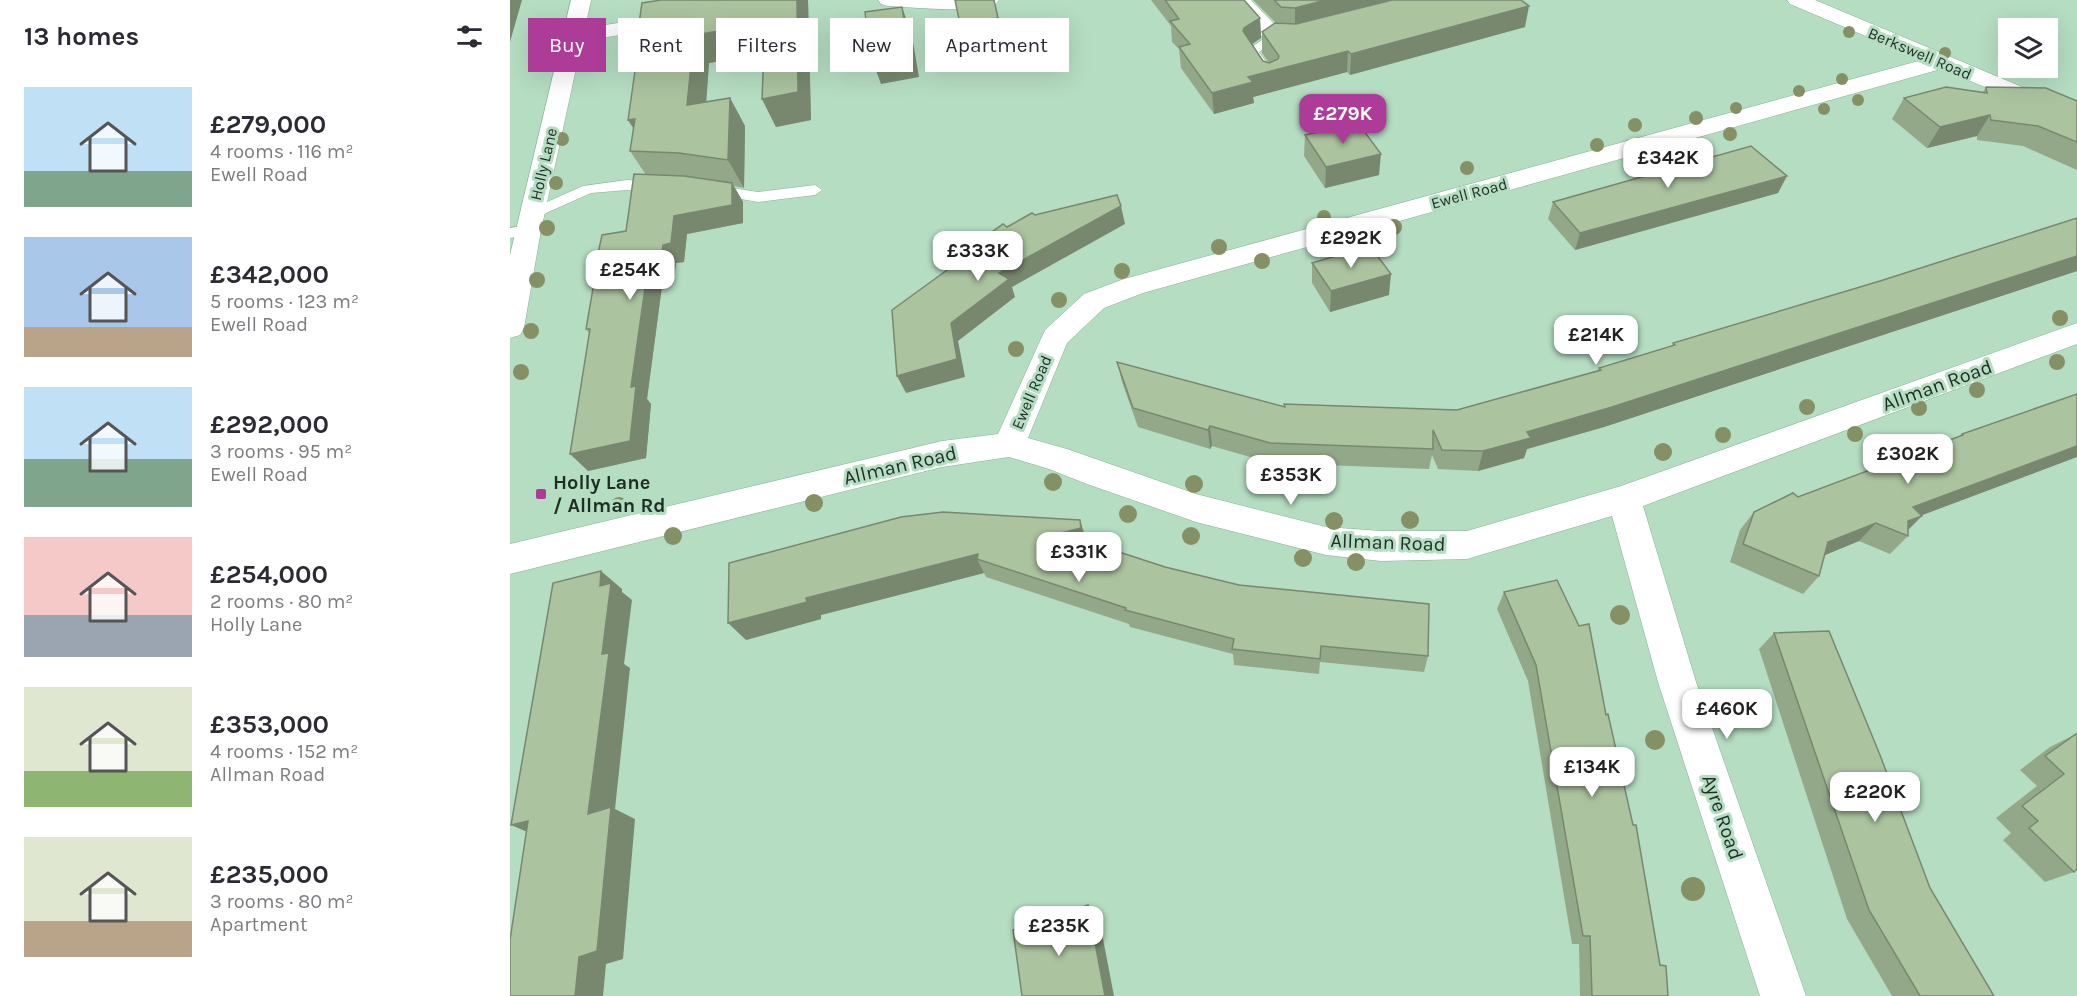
<!DOCTYPE html>
<meta charset="utf-8">
<style>
:root{--surface:#fff;--page:#f2f2f3;--text:#2b2b33;--muted:#7c7c81;--accent:#ac3c98}
body{margin:0;font-family:Karla,sans-serif;background:var(--page);color:var(--text);height:100vh;display:flex;flex-direction:column;font-size:22px;white-space:nowrap}
*{box-sizing:border-box;margin:0}
p{font-size:20px;color:var(--muted)}
.icon{flex:none;width:33px;height:33px;fill:none;stroke:currentColor;stroke-width:2;stroke-linecap:round;stroke-linejoin:round}
.map{position:relative;flex:1;overflow:hidden}
.sheet{display:flex;flex-direction:column;background:var(--surface);width:510px}
.sheet>*{flex:none}
.guide{position:absolute;left:18px;top:18px;width:570px;height:54px;display:flex;gap:12px}
.fabs{position:absolute;left:1488px;top:18px;display:grid;gap:12px}
.fabs a{display:grid;place-items:center;width:60px;height:60px;border-radius:0px;background:var(--surface);box-shadow:0 6px 24px #0002;font-size:30px}
.price{position:absolute;translate:-50% -51px;padding:0 14px;border-radius:12px;background:#fff;color:#222;font-size:20px;line-height:39px;filter:drop-shadow(0 2px 3px #0008)}
.price::after{content:'';position:absolute;left:50%;top:36px;width:18px;height:14px;margin-left:-9px;background:inherit;clip-path:polygon(0 0,100% 0,50% 100%)}
.price.active{background:var(--accent);color:#fff}
ul{padding:0;list-style:none}
li{display:flex;align-items:center;gap:18px;height:150px;padding:0 24px}
li span{display:grid;place-items:center;flex:none;width:168px;height:120px;border-radius:0px;color:#555}
li>.icon{margin-inline-start:auto}
span .icon{width:72px;height:72px;fill:#fffc;stroke-width:1}
li b{font-size:26px}
h2{display:flex;justify-content:space-between;align-items:center;height:72px;padding:0 24px;font-size:26px}
.chip{padding:0 21px;border-radius:0px;background:var(--surface);box-shadow:0 6px 24px #0002;font-size:21px;line-height:54px}
.chip.active{background:var(--accent);color:#fff}
main{display:flex;flex:1;min-height:0}
.map>svg:first-child{display:block}
.lines{fill:none;stroke-linecap:round;stroke-linejoin:round}
.service-casing{stroke:#89b096;stroke-width:1}
.minor-casing{stroke:#89b096;stroke-width:1}
.service{fill:#fff;fill-rule:evenodd}
.minor{fill:#fff;fill-rule:evenodd}
.tree{fill:#859065}
.wall{fill:#93a889}
.shaded-wall{fill:#78886f}
.building{fill:#abc39f;stroke:#78886f;stroke-width:1.5}
.poi-dot{fill:#ac3c98;stroke:#b5ddc2;stroke-width:2}
.labels{text-anchor:middle;stroke-width:6;stroke-linejoin:round;paint-order:stroke}
.far-street-label{font-size:16px;fill:#1e2e24;stroke:#b5ddc2}
.street-label{font-size:20px;fill:#1e2e24;stroke:#b5ddc2}
.poi-label{font-size:20px;font-weight:bold;fill:#1e2e24;stroke:#b5ddc2;text-anchor:start}
</style>
<main>
<section class="sheet">
<h2>13 homes<svg class="icon" aria-label="filters" viewBox="0 0 24 24"><path d="M4 7h16M4 17h16"/><circle cx="9" cy="7" r="2"/><circle cx="15" cy="17" r="2"/></svg></h2>
<ul>
<li><span style="background:linear-gradient(#bfe0f5 70%,#7fa58c 0)"><svg class="icon" aria-label="home" viewBox="0 0 24 24"><path d="M3 11l9-7 9 7M6 9v11h12V9"/></svg></span><div><b>£279,000</b><p>4 rooms · 116 m²</p><p>Ewell Road</p></div></li>
<li><span style="background:linear-gradient(#a9c7e8 75%,#b9a48a 0)"><svg class="icon" aria-label="home" viewBox="0 0 24 24"><path d="M3 11l9-7 9 7M6 9v11h12V9"/></svg></span><div><b>£342,000</b><p>5 rooms · 123 m²</p><p>Ewell Road</p></div></li>
<li><span style="background:linear-gradient(#bfe0f5 60%,#7fa58c 0)"><svg class="icon" aria-label="home" viewBox="0 0 24 24"><path d="M3 11l9-7 9 7M6 9v11h12V9"/></svg></span><div><b>£292,000</b><p>3 rooms · 95 m²</p><p>Ewell Road</p></div></li>
<li><span style="background:linear-gradient(#f6c9c9 65%,#9aa5b1 0)"><svg class="icon" aria-label="home" viewBox="0 0 24 24"><path d="M3 11l9-7 9 7M6 9v11h12V9"/></svg></span><div><b>£254,000</b><p>2 rooms · 80 m²</p><p>Holly Lane</p></div></li>
<li><span style="background:linear-gradient(#dfe7d0 70%,#8fb573 0)"><svg class="icon" aria-label="home" viewBox="0 0 24 24"><path d="M3 11l9-7 9 7M6 9v11h12V9"/></svg></span><div><b>£353,000</b><p>4 rooms · 152 m²</p><p>Allman Road</p></div></li>
<li><span style="background:linear-gradient(#dfe7d0 70%,#b9a48a 0)"><svg class="icon" aria-label="home" viewBox="0 0 24 24"><path d="M3 11l9-7 9 7M6 9v11h12V9"/></svg></span><div><b>£235,000</b><p>3 rooms · 80 m²</p><p>Apartment</p></div></li>
</ul>
</section>
<div class="map">
<svg width="1567" height="996" viewBox="0 0 1567 996">
<rect width="100%" height="100%" fill="#b5ddc2"/>
<g class="lines">
<defs>
<g id="service">
<polygon points="764,32 768,33 770,36 768,39 749,52 762,70 755,74 750,73 736,51"/>
<polygon points="117,180 149,182 156,187 149,192 117,190 81,193 27,217 17,217 14,214 17,211 73,186"/>
<polygon points="202,185 248,192 305,185 312,190 305,195 248,202 197,193 195,190 197,187"/>
<polygon points="18,225 24,226 26,230 24,234 0,238 0,228"/>
</g>
<g id="minor">
<polygon points="61,0 81,0 75,28 174,13 181,15 185,19 181,23 174,25 72,41 31,230 14,328 10,335 0,338 0,255"/>
<path d="M368,0H489L486,4C451,13 414,8 378,6L371,4Z"/>
<path d="M719,0H741L770,30C782,30 794,26 806,28L809,33C799,47 771,44 756,41Z"/>
<polygon points="1277,0 1305,0 1567,110 1567,125 1431,69 633,293 594,308 557,343 518,438 557,449 686,494 816,527 871,531 957,531 1111,486 1567,323 1567,344 1133,506 1186,682 1296,996 1250,996 1148,682 1102,516 957,559 871,561 816,555 686,522 577,484 539,469 499,457 432,467 0,574 0,544 432,441 488,434 535,330 574,294 614,279 1412,60 1280,4"/>
</g>
</defs>
<use href="#service" class="service-casing"/>
<use href="#minor" class="minor-casing"/>
<use href="#service" class="service"/>
<use href="#minor" class="minor"/>
</g>
<g class="tree">
<circle cx="1339" cy="32" r="6"/>
<circle cx="1435" cy="53" r="6"/>
<circle cx="1332" cy="79" r="6"/>
<circle cx="1289" cy="91" r="6"/>
<circle cx="1348" cy="100" r="6"/>
<circle cx="1226" cy="108" r="6"/>
<circle cx="1314" cy="109" r="6"/>
<circle cx="1186" cy="118" r="7"/>
<circle cx="1125" cy="125" r="7"/>
<circle cx="1220" cy="134" r="7"/>
<circle cx="52" cy="139" r="7"/>
<circle cx="1087" cy="145" r="7"/>
<circle cx="1173" cy="149" r="7"/>
<circle cx="957" cy="168" r="7"/>
<circle cx="46" cy="183" r="7"/>
<circle cx="814" cy="217" r="7"/>
<circle cx="884" cy="227" r="8"/>
<circle cx="37" cy="228" r="8"/>
<circle cx="709" cy="247" r="8"/>
<circle cx="752" cy="261" r="8"/>
<circle cx="612" cy="271" r="8"/>
<circle cx="27" cy="280" r="8"/>
<circle cx="549" cy="300" r="8"/>
<circle cx="1550" cy="318" r="8"/>
<circle cx="21" cy="331" r="8"/>
<circle cx="506" cy="349" r="8"/>
<circle cx="1547" cy="362" r="8"/>
<circle cx="11" cy="372" r="8"/>
<circle cx="1467" cy="390" r="8"/>
<circle cx="1297" cy="407" r="8"/>
<circle cx="1409" cy="408" r="8"/>
<circle cx="1345" cy="434" r="8"/>
<circle cx="1213" cy="435" r="8"/>
<circle cx="1153" cy="452" r="9"/>
<circle cx="543" cy="482" r="9"/>
<circle cx="684" cy="484" r="9"/>
<circle cx="304" cy="503" r="9"/>
<circle cx="109" cy="506" r="9"/>
<circle cx="618" cy="514" r="9"/>
<circle cx="900" cy="520" r="9"/>
<circle cx="824" cy="521" r="9"/>
<circle cx="163" cy="536" r="9"/>
<circle cx="681" cy="536" r="9"/>
<circle cx="793" cy="558" r="9"/>
<circle cx="846" cy="562" r="9"/>
<circle cx="1110" cy="615" r="10"/>
<circle cx="1145" cy="740" r="10"/>
<circle cx="1183" cy="889" r="12"/>
</g>
<g class="wall">
<polygon points="298,0 301,120 266,127 252,99 254,54 199,63 196,102 220,98 235,126 234,188 224,186 233,202 233,223 177,234 174,262 166,263 163,284 152,286 137,399 141,404 136,458 78,471 79,333 76,329 116,231 136,175 120,151 124,129 118,120 128,56"/>
<polygon points="641,0 734,0 750,18 751,38 742,44 753,61 759,63 752,53 752,32 766,23 743,0 1011,0 1015,27 840,75 837,72 743,97 744,103 704,114 671,68 669,49 662,42 661,26"/>
<polygon points="1476,87 1567,101 1567,170 1513,146 1467,140 1467,136 1417,148 1382,119 1394,98 1473,92"/>
<polygon points="795,135 869,175 815,188 794,156"/>
<polygon points="1268,193 1065,250 1038,219 1043,202"/>
<polygon points="802,263 879,295 820,312 802,283"/>
<polygon points="1567,271 1094,427 1017,449 1014,458 968,471 928,469 922,455 919,469 761,463 702,446 700,449 628,427 612,382 607,362 774,407 774,404 947,410 1088,371 1089,368 1162,346 1163,343"/>
<polygon points="1567,394 1412,515 1398,530 1398,536 1380,554 1349,541 1315,555 1309,576 1293,594 1220,562 1230,530 1244,512 1288,497 1449,437 1452,434"/>
<polygon points="576,539 576,541 918,656 914,672 810,662 809,674 724,665 723,654 620,627 619,624 476,577 474,573 311,615 311,619 236,640 219,563"/>
<polygon points="994,592 1096,715 1150,965 1158,996 1070,996 1069,944 1062,944 1018,681 987,609"/>
<polygon points="1264,633 1484,996 1382,996 1337,919 1249,649"/>
<polygon points="1566,734 1564,872 1535,882 1493,840 1501,833 1486,818 1527,786 1510,770 1540,747"/>
</g>
<g class="shaded-wall">
<polygon points="0,0 12,0 0,42"/>
<polygon points="287,0 298,0 301,120 266,127 252,99"/>
<polygon points="484,0 496,48 459,54 450,24"/>
<polygon points="816,0 896,0 785,29 785,8"/>
<polygon points="1019,6 1015,27 840,75 841,54"/>
<polygon points="392,7 402,36 409,77 371,84 360,54"/>
<polygon points="750,18 751,38 735,49 733,31 734,28"/>
<polygon points="255,24 268,52 199,63 194,133 177,105 184,35"/>
<polygon points="838,51 837,72 743,97 744,103 704,114 702,93 738,77"/>
<polygon points="220,98 235,126 234,188 218,160"/>
<polygon points="1480,115 1467,136 1417,148 1430,127"/>
<polygon points="125,119 136,148 118,120"/>
<polygon points="871,154 869,175 815,188 816,167"/>
<polygon points="1277,176 1268,193 1065,250 1070,233"/>
<polygon points="222,183 233,202 233,223 177,234 174,262 166,263 163,284 152,286 137,399 141,404 136,458 78,471 60,454 121,387 138,267 164,216"/>
<polygon points="611,206 615,224 502,287 505,297 448,341 455,377 396,393 387,376 441,323 489,273"/>
<polygon points="1567,256 1567,271 1094,427 1017,449 1014,458 968,471 973,451 1017,432"/>
<polygon points="881,274 879,295 820,312 821,291"/>
<polygon points="700,426 702,446 700,449 698,430"/>
<polygon points="1567,446 1567,457 1386,525 1403,507"/>
<polygon points="1412,516 1394,534 1398,521"/>
<polygon points="570,520 576,539 577,546 551,533"/>
<polygon points="1366,523 1349,541 1303,560 1318,542"/>
<polygon points="468,554 467,559 474,573 311,615 311,619 236,640 218,623 296,598"/>
<polygon points="91,571 112,589 112,592 122,600 114,664 120,668 105,809 125,819 113,959 96,964 93,996 65,996 78,814 90,586"/>
<polygon points="18,821 29,837 1,825"/>
<polygon points="578,905 589,918 604,996 595,996"/>
</g>
<g class="building">
<polygon points="151,0 287,0 288,92 252,99 255,24 184,35 177,105 220,98 218,160 169,153 120,151 125,119 118,120 128,50 125,51 132,3"/>
<polygon points="445,0 484,0 488,18 450,24"/>
<polygon points="655,0 734,0 750,18 734,28 733,31 753,61 759,63 768,59 769,56 752,32 765,23 786,24 882,0 1011,0 1019,6 841,54 838,51 738,77 743,82 702,93 669,47 680,44 660,21 669,19"/>
<polygon points="764,0 816,0 785,8 771,7"/>
<polygon points="392,7 398,48 360,54 355,12"/>
<polygon points="1436,87 1477,93 1476,87 1536,88 1567,101 1567,142 1528,126 1481,120 1480,115 1430,127 1394,98"/>
<polygon points="848,123 871,154 816,167 795,135"/>
<polygon points="1241,146 1277,176 1070,233 1043,202"/>
<polygon points="124,174 174,176 222,183 222,205 164,216 161,243 153,245 150,265 138,267 121,387 126,386 120,441 60,454 80,329 76,329 85,277 83,277 92,235 116,231"/>
<polygon points="607,195 611,206 489,273 499,279 441,323 447,359 387,376 382,310 444,265 439,263 493,224 497,227 522,213 525,215"/>
<polygon points="1567,218 1567,256 1102,407 1017,432 1021,438 973,451 932,450 923,430 923,449 760,443 700,426 698,430 623,408 607,362 775,407 774,404 947,410 1091,370 1089,368 1165,345 1163,343 1370,281"/>
<polygon points="860,246 881,274 821,291 802,263"/>
<polygon points="1567,394 1567,446 1403,507 1412,516 1398,521 1398,536 1366,523 1318,542 1309,576 1233,544 1244,512 1283,493 1288,497 1453,435 1452,434"/>
<polygon points="433,512 570,520 571,528 551,533 655,567 729,585 919,604 918,656 811,646 810,659 722,649 724,639 615,610 616,608 467,559 468,554 296,598 297,602 218,623 219,563 391,517"/>
<polygon points="91,571 90,586 101,583 92,654 99,653 78,814 101,807 87,951 69,957 65,996 0,996 0,940 18,821 1,825 43,583"/>
<polygon points="1047,580 1069,626 1079,624 1096,715 1098,714 1123,825 1126,825 1150,965 1156,966 1158,996 1082,996 1080,936 1073,936 1026,665 994,592"/>
<polygon points="1319,631 1370,755 1420,888 1484,996 1410,996 1359,910 1264,633"/>
<polygon points="1566,734 1567,734 1567,869 1564,872 1519,828 1528,821 1512,806 1554,774 1535,756"/>
<polygon points="578,905 595,996 512,996 503,930"/>
</g>
<rect class="poi-dot" x="25" y="488" width="12" height="12" rx="3"/>
<g class="labels">
<g class="far-street-label">
<text transform="translate(1410 53) rotate(23)" y="6">Berkswell Road</text>
<text transform="translate(33 164) rotate(-77)" y="6">Holly Lane</text>
<text transform="translate(959 193) rotate(-15)" y="6">Ewell Road</text>
<text transform="translate(521 392) rotate(-67)" y="6">Ewell Road</text>
</g>
<g class="street-label">
<text transform="translate(1427 385) rotate(-20)" y="7">Allman Road</text>
<text transform="translate(390 465) rotate(-13)" y="7">Allman Road</text>
<text transform="translate(878 542) rotate(2)" y="7">Allman Road</text>
<text transform="translate(1213 817) rotate(71)" y="7">Ayre Road</text>
</g>
<g class="poi-label">
<text x="43" y="489">Holly Lane<tspan x="43" dy="23">/ Allman Rd</tspan></text>
</g>
</g>
</svg>
<div class="fabs">
<a><svg class="icon" aria-label="layers" viewBox="0 0 24 24"><path d="M12 4l9 5-9 5-9-5zM3 14l9 5 9-5"/></svg></a>
</div>
<b class="price active" style="left:833px;top:145px">£279K</b>
<b class="price" style="left:1158px;top:189px">£342K</b>
<b class="price" style="left:841px;top:269px">£292K</b>
<b class="price" style="left:468px;top:282px">£333K</b>
<b class="price" style="left:120px;top:301px">£254K</b>
<b class="price" style="left:1086px;top:366px">£214K</b>
<b class="price" style="left:1398px;top:485px">£302K</b>
<b class="price" style="left:781px;top:506px">£353K</b>
<b class="price" style="left:569px;top:583px">£331K</b>
<b class="price" style="left:1217px;top:740px">£460K</b>
<b class="price" style="left:1082px;top:798px">£134K</b>
<b class="price" style="left:1365px;top:823px">£220K</b>
<b class="price" style="left:549px;top:957px">£235K</b>
<div class="guide">
<a class="chip active">Buy</a>
<a class="chip">Rent</a>
<a class="chip">Filters</a>
<a class="chip">New</a>
<a class="chip">Apartment</a>
</div>
</div>
</main>
